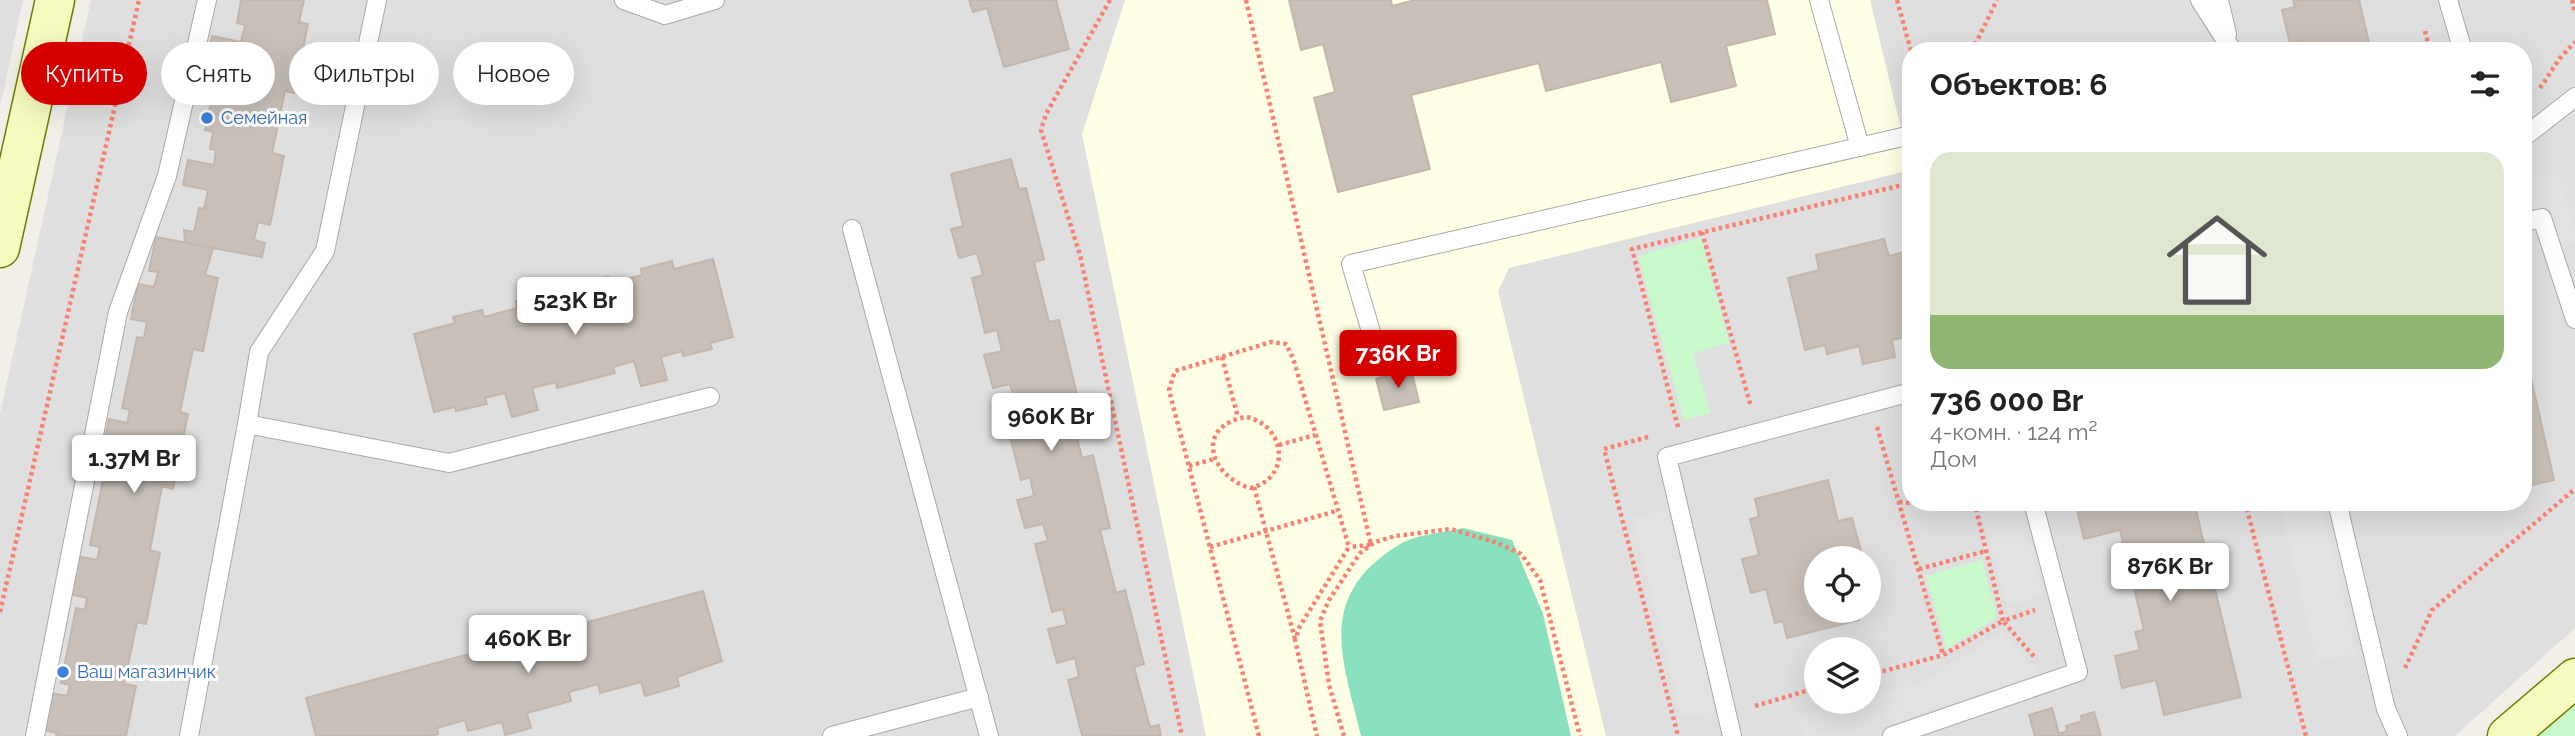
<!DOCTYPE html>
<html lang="ru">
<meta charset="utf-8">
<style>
:root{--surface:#fff;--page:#f2f2f2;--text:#222;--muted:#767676;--accent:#d40000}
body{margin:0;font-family:Raleway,sans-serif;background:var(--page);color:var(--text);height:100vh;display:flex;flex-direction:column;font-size:26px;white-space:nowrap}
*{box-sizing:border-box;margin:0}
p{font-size:23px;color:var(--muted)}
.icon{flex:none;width:38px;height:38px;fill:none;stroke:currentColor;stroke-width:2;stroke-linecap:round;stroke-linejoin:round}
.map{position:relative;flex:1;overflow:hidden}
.drawer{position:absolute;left:1902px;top:42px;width:630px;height:469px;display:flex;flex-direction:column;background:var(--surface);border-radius:28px;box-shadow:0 7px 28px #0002}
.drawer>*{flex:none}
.top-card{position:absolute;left:21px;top:42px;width:665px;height:63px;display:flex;gap:14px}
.tools{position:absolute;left:1804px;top:546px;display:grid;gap:14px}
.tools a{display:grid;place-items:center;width:77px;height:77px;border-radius:50%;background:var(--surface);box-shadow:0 7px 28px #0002;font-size:35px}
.price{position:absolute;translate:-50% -60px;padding:0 16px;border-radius:7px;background:#fff;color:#222;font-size:23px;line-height:46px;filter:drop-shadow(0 2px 4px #0008)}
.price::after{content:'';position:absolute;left:50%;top:42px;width:21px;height:16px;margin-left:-10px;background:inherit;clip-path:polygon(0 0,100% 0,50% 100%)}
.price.active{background:var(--accent);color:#fff}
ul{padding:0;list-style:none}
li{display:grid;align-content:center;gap:14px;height:371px;padding:0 28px}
li span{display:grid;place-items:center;height:217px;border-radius:21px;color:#555}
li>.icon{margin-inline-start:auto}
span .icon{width:126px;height:126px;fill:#fffc;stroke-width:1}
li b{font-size:30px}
h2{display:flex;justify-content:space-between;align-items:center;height:84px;padding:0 28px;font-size:30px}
.tag{padding:0 24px;border-radius:32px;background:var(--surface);box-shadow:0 7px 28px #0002;font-size:24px;line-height:63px}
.tag.active{background:var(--accent);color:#fff}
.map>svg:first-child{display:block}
.residential{fill:#e0dfdf;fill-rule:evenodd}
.education{fill:#ffffe5}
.park{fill:#c8facc}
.pitch{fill:#88e0be}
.parking{fill:#e2e2e2}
.building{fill:#c7bfb8;stroke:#c4b6ab;stroke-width:2}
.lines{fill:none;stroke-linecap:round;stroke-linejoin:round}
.lane-casing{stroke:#a9a9a9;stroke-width:20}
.secondary-casing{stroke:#707d05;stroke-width:41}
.path{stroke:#fa8072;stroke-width:4.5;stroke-dasharray:3.5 3.5;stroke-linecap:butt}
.lane{stroke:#fff;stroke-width:18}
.secondary{stroke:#f7fabf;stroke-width:38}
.shop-dot{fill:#3f7fe0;stroke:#fff;stroke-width:2.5}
.labels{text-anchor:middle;stroke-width:6;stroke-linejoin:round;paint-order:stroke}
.shop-label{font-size:18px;fill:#366cbe;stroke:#fff;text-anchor:start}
</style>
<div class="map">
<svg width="2575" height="736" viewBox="0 0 2575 736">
<rect width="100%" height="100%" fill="#f2efe9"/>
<g class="residential">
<polygon points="0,0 23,0 0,107"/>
<path d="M91,0H2575V628L2455,736H0V414ZM1911,51H2524V502H1911ZM1816,558H1869V611H1816ZM1816,649H1869V702H1816Z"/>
</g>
<polygon class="education" points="1125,0 1870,0 1911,170 1509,268 1498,291 1606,736 1206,736 1082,134"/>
<g class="park">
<polygon points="1701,238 1729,343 1693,353 1710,413 1684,420 1638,256"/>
<polygon points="1982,560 1997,617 1947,649 1926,576"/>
<polygon points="2575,692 2575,736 2522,736"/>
</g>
<path class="pitch" d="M1463,528L1512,540L1543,614L1571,736H1361C1342,657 1315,596 1400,544C1417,534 1445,533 1463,528Z"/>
<g class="parking">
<polygon points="2556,172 2575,229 2575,245 2550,253 2526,182"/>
<polygon points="1978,502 2019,502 2043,596 2007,606"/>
<polygon points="2279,502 2320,502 2357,653 2317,661"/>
<polygon points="1668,510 1716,712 1682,718 1633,518"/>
<polygon points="2001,631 2040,674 1854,736 1804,736 1798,716 1852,702 1869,702 1869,697 1924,682"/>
</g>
<g class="building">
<polygon points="241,0 304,0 299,22 308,24 294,93 285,91 272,153 284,156 270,225 258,222 254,240 265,243 262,257 185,243 184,230 194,232 199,208 204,209 208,190 183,185 188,160 214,165 216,150 210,149 213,132 205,130 207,118 212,98 219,99 223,81 230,83 234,67 207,61 212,36 241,42 245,25 237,23"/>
<polygon points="969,0 1056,0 1069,49 1004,67 987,8 973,12"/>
<polygon points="1289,0 1391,0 1392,6 1415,0 1767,0 1775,34 1726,46 1736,86 1671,102 1661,62 1546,91 1539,63 1411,95 1430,169 1338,192 1314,98 1335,92 1323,44 1301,50"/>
<polygon points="2293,0 2359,0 2371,51 2306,51 2304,40 2290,44 2282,10 2295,7"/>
<polygon points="1011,159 1019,189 1026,188 1044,259 1034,262 1049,322 1059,320 1077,394 1067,396 1082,458 1093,455 1110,528 1100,530 1116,593 1125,590 1144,664 1134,667 1150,727 1159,725 1161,736 1082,735 1068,680 1079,677 1075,658 1057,663 1048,629 1067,625 1063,609 1052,612 1035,544 1048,541 1043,524 1025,528 1017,500 1034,496 1030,477 1021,480 1003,409 1016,406 1010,384 993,388 984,355 1002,351 997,330 985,333 972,278 983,275 977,253 959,258 951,229 963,226 951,174"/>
<polygon points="156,237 213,248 205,275 218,278 203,351 193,349 180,412 188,414 173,489 162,486 150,550 160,553 146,624 137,622 124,684 136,686 126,736 56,736 57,733 44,730 51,693 67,696 70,685 61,683 76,608 85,610 87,598 69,594 77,556 97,560 100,547 90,545 105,470 115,472 118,460 101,457 109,419 127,423 130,410 122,408 137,337 144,338 147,322 131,319 138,284 154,287 158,272 149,271"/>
<polygon points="1884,239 1889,256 1911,250 1911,336 1892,340 1895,357 1863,364 1859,346 1827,354 1825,345 1805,350 1788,278 1819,270 1816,255"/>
<polygon points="713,259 733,337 710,343 712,349 683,356 682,351 661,357 667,380 641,386 634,361 613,367 615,373 557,388 556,382 532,388 538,410 512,417 505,393 485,398 487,404 456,411 455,407 434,412 414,334 455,323 453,317 482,310 484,317 517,308 516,301 544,294 546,300 579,291 578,284 608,277 610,283 642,275 641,269 672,261 674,269"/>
<polygon points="2524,347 2554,480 2524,487"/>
<polygon points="1411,368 1419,402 1384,410 1376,379"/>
<polygon points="1828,480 1838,521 1852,518 1863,558 1816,558 1816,611 1857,611 1859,620 1787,638 1783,621 1775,623 1766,589 1751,593 1742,559 1759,555 1750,519 1759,517 1755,499"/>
<polygon points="2093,502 2194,502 2241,697 2164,715 2156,680 2122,688 2115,656 2140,650 2135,632 2144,630 2120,530 2084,539 2076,506"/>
<polygon points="703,591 722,661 677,677 679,686 645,696 641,682 600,693 598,684 569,692 571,701 527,713 531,728 505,735 502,722 468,731 465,720 437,728 438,734 431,736 316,736 306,698"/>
<polygon points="2052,708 2059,734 2067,731 2066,726 2082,721 2081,716 2094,712 2101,736 2035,736 2029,715"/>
</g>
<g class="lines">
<defs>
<g id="lane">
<polyline points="377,0 325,251 259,352 247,424 449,463 710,397"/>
<polyline points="624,0 665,15 715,0"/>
<polyline points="1819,0 1860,147"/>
<polyline points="2200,0 2230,47"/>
<polyline points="2219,0 2227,34"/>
<polyline points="2448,0 2463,51"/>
<polyline points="2524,137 2575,97"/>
<polyline points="2524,222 2542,218 2575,319"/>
<polyline points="852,229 989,736"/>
<polyline points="1377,352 1351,264 1911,135"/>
<polyline points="2337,502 2386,709 2398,736"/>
<polyline points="35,736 118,312 167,176 207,0"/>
<polyline points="189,736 247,424"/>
<polyline points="832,736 979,697"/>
<polyline points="1732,736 1667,457 1911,392"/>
<polyline points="1892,736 2078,672 2033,502"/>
</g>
<g id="secondary">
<polyline points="0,248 55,0"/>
<polyline points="2507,736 2575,678"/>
</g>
</defs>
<use href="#lane" class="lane-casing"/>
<use href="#secondary" class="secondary-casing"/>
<g class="path">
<polyline points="1110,0 1046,114 1041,130 1080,255 1182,736"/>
<polyline points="1246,0 1371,545 1349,547"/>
<polyline points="1897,0 1911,51"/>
<polyline points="2572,0 2575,13"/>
<polyline points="2425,31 2430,51"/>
<polyline points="1972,51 1997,0"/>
<polyline points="2540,88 2560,58 2575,42"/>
<polyline points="1702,232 1751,407"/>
<polyline points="1222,357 1238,418"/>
<path d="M1247,417C1288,427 1290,480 1250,488C1207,475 1196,424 1247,417Z"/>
<polyline points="1678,427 1632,249 1911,183"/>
<polyline points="1877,427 1943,655"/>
<polyline points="1648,437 1604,449 1678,736"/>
<polyline points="1279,445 1315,435"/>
<polyline points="1189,466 1214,459"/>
<polyline points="1254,487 1295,639"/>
<polyline points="1899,502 1976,509 2003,621 2035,610"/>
<polyline points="2245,502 2306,736"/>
<polyline points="1210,547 1336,511"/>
<polyline points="1919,569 1986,551"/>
<polyline points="0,612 139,0"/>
<polyline points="2405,668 2432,610 2575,489"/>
<polyline points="1869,675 1943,655 2003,621 2036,659"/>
<polyline points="1755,706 1816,688"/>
<polyline points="1259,736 1169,390 1175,371 1271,342 1286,344 1293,358 1349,547 1300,626 1295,640 1317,736"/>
<polyline points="1344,736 1329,685 1320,621 1329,600 1360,553 1375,542 1395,536 1451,529 1495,542 1521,554 1540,580 1580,736"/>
</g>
<use href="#lane" class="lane"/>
<use href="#secondary" class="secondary"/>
</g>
<g class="shop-dot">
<circle cx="207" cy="118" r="7"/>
<circle cx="63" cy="672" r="7"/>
</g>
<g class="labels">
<g class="shop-label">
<text x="221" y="124">Семейная</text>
<text x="77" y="678">Ваш магазинчик</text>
</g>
</g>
</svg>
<div class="tools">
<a><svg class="icon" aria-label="locate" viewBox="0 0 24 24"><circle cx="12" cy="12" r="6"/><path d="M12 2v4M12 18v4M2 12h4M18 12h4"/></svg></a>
<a><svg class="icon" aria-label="layers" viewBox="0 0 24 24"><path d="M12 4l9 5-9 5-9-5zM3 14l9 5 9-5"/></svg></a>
</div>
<b class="price" style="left:575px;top:337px">523K Br</b>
<b class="price active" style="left:1398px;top:390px">736K Br</b>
<b class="price" style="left:1051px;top:453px">960K Br</b>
<b class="price" style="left:134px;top:495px">1.37M Br</b>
<b class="price" style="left:2170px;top:603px">876K Br</b>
<b class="price" style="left:528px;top:675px">460K Br</b>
<div class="top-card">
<a class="tag active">Купить</a>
<a class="tag">Снять</a>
<a class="tag">Фильтры</a>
<a class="tag">Новое</a>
</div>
<section class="drawer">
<h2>Объектов: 6<svg class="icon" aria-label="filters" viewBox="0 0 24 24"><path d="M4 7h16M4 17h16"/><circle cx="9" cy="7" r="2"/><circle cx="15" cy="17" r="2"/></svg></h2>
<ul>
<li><span style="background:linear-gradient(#dfe7d0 75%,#8fb573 0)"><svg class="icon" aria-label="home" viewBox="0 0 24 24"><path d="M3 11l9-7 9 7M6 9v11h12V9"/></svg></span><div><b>736 000 Br</b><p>4-комн. · 124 m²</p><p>Дом</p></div></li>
</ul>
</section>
</div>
